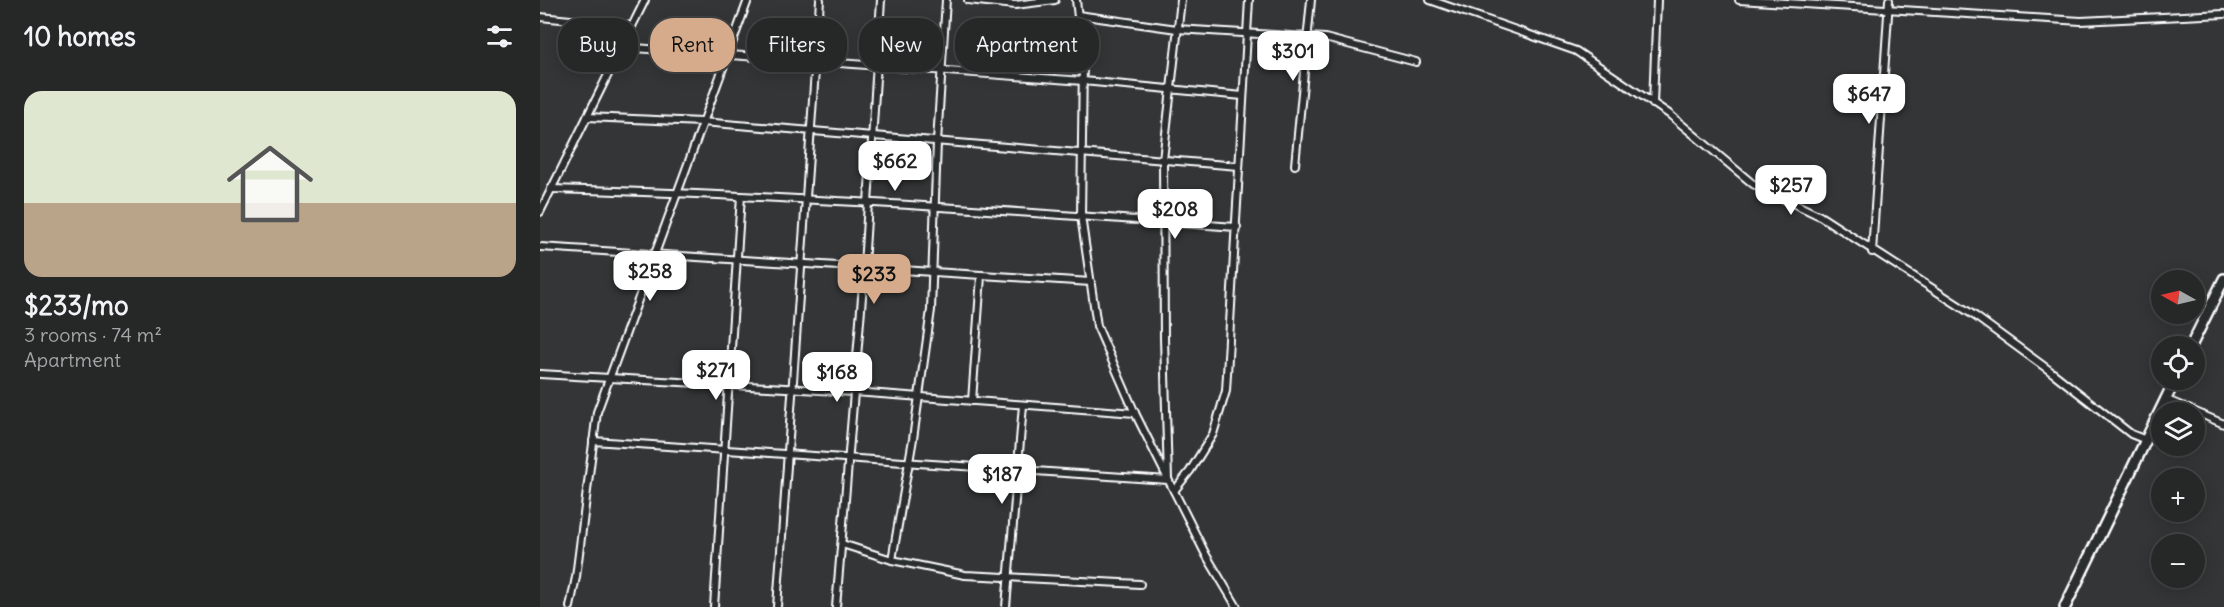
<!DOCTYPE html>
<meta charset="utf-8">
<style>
:root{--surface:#262828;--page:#323434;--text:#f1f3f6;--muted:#a4a6a8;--line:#424445;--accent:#d6ab8b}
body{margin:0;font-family:Delius,sans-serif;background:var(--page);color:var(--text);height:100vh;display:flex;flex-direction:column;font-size:22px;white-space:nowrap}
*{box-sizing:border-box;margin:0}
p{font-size:20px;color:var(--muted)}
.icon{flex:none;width:33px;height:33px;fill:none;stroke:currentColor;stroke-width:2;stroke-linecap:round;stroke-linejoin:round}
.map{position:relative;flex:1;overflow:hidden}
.drawer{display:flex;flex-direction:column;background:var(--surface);width:540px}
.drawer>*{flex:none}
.banner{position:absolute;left:18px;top:18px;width:570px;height:54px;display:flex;gap:12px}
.needle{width:39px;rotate:278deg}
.controls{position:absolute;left:1611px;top:270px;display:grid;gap:12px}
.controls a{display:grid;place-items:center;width:54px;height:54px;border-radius:50%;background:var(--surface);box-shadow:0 3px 15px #0003,0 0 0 2px var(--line);font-size:30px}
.price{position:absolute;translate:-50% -51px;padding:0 14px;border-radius:12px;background:#fff;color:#222;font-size:20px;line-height:39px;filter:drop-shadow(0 2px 3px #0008)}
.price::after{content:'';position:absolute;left:50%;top:36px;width:18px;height:14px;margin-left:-9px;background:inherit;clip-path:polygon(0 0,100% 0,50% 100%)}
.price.selected{background:var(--accent);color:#111}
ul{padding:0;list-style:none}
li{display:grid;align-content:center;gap:12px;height:318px;padding:0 24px}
li span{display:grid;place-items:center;height:186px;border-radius:18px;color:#555}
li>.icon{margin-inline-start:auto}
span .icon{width:108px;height:108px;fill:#fffc;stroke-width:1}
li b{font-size:26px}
h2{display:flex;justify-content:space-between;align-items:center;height:72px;padding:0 24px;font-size:26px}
.tag{padding:0 21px;border-radius:24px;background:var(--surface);box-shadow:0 3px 15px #0003,0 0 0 2px var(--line);font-size:21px;line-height:54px}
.tag.selected{background:var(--accent);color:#111}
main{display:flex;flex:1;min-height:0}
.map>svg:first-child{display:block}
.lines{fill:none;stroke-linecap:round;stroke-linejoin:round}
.minor-casing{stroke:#fff;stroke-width:10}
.highway-casing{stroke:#fff;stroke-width:14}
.minor{stroke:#2a2d2e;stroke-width:6}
.highway{stroke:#2a2d2e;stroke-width:9}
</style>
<main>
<section class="drawer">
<h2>10 homes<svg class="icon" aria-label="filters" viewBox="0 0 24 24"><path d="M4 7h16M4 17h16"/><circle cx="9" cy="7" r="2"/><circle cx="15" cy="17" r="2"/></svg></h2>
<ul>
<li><span style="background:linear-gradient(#dfe7d0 60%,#b9a48a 0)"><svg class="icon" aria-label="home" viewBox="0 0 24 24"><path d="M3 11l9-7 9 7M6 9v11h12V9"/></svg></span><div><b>$233/mo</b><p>3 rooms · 74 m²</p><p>Apartment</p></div></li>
</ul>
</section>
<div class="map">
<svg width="1684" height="607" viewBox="0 0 1684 607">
<rect width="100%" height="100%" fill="#333536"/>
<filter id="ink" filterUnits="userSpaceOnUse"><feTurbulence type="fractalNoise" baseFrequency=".0167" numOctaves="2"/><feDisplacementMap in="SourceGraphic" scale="12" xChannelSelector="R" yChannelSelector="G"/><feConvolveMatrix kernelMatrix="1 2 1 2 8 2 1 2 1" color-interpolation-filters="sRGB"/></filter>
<g filter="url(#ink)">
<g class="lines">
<defs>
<g id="minor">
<polyline points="428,0 475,5 515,0"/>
<polyline points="536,0 543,61 541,216 557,326 595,413 666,555 697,607"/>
<polyline points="890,0 1036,51 1129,114 1213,184 1280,216 1435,316 1513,373 1591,434 1606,440"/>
<polyline points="1199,0 1541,21 1684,14"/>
<polyline points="538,15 637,29 785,38 876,62"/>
<polyline points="0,17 92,26"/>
<polyline points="81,47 543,81 703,96"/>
<polyline points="1113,104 1117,0"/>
<polyline points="47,117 162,122 699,166"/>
<polyline points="755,165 771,0"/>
<path d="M11,189C240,195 468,211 697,227"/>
<polyline points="0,212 105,0"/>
<polyline points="0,247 551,282"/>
<polyline points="1332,252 1349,0"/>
<polyline points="0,374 314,392 595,413"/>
<polyline points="1625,399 1684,424"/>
<polyline points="432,401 441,276"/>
<polyline points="53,441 628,480 624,338 623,160 641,0"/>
<polyline points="634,491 650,471 673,434 686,391 709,0"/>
<polyline points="302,544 352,560 425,575 600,584"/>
<polyline points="352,560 373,439 391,310 397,142 406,0"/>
<polyline points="30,607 36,577 57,412 208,0"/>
<polyline points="174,607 201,196"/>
<polyline points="237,607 280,0"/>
<polyline points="296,607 322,297 341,0"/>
<polyline points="466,607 483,405"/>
</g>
<g id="highway">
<polyline points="1651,346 1684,279"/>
<polyline points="1525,607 1635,380"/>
</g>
</defs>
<use href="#minor" class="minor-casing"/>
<use href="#highway" class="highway-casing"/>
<use href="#minor" class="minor"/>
<use href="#highway" class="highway"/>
</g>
</g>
</svg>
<div class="controls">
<a><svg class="needle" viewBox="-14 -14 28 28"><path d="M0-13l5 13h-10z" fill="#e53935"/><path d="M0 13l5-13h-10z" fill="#a4a6a8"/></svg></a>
<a><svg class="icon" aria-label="locate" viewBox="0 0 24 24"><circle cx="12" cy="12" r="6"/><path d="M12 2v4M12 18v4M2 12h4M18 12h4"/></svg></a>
<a><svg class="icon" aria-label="layers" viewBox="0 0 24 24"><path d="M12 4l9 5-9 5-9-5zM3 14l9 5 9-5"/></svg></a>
<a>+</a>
<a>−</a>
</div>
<b class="price" style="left:753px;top:82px">$301</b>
<b class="price" style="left:1329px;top:125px">$647</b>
<b class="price" style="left:355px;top:192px">$662</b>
<b class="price" style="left:1251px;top:216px">$257</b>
<b class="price" style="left:635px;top:240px">$208</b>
<b class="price" style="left:110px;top:302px">$258</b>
<b class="price selected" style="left:334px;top:305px">$233</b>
<b class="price" style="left:176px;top:401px">$271</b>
<b class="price" style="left:297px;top:403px">$168</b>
<b class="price" style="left:462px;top:505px">$187</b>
<div class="banner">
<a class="tag">Buy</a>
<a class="tag selected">Rent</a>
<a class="tag">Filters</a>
<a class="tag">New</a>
<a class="tag">Apartment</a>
</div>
</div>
</main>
